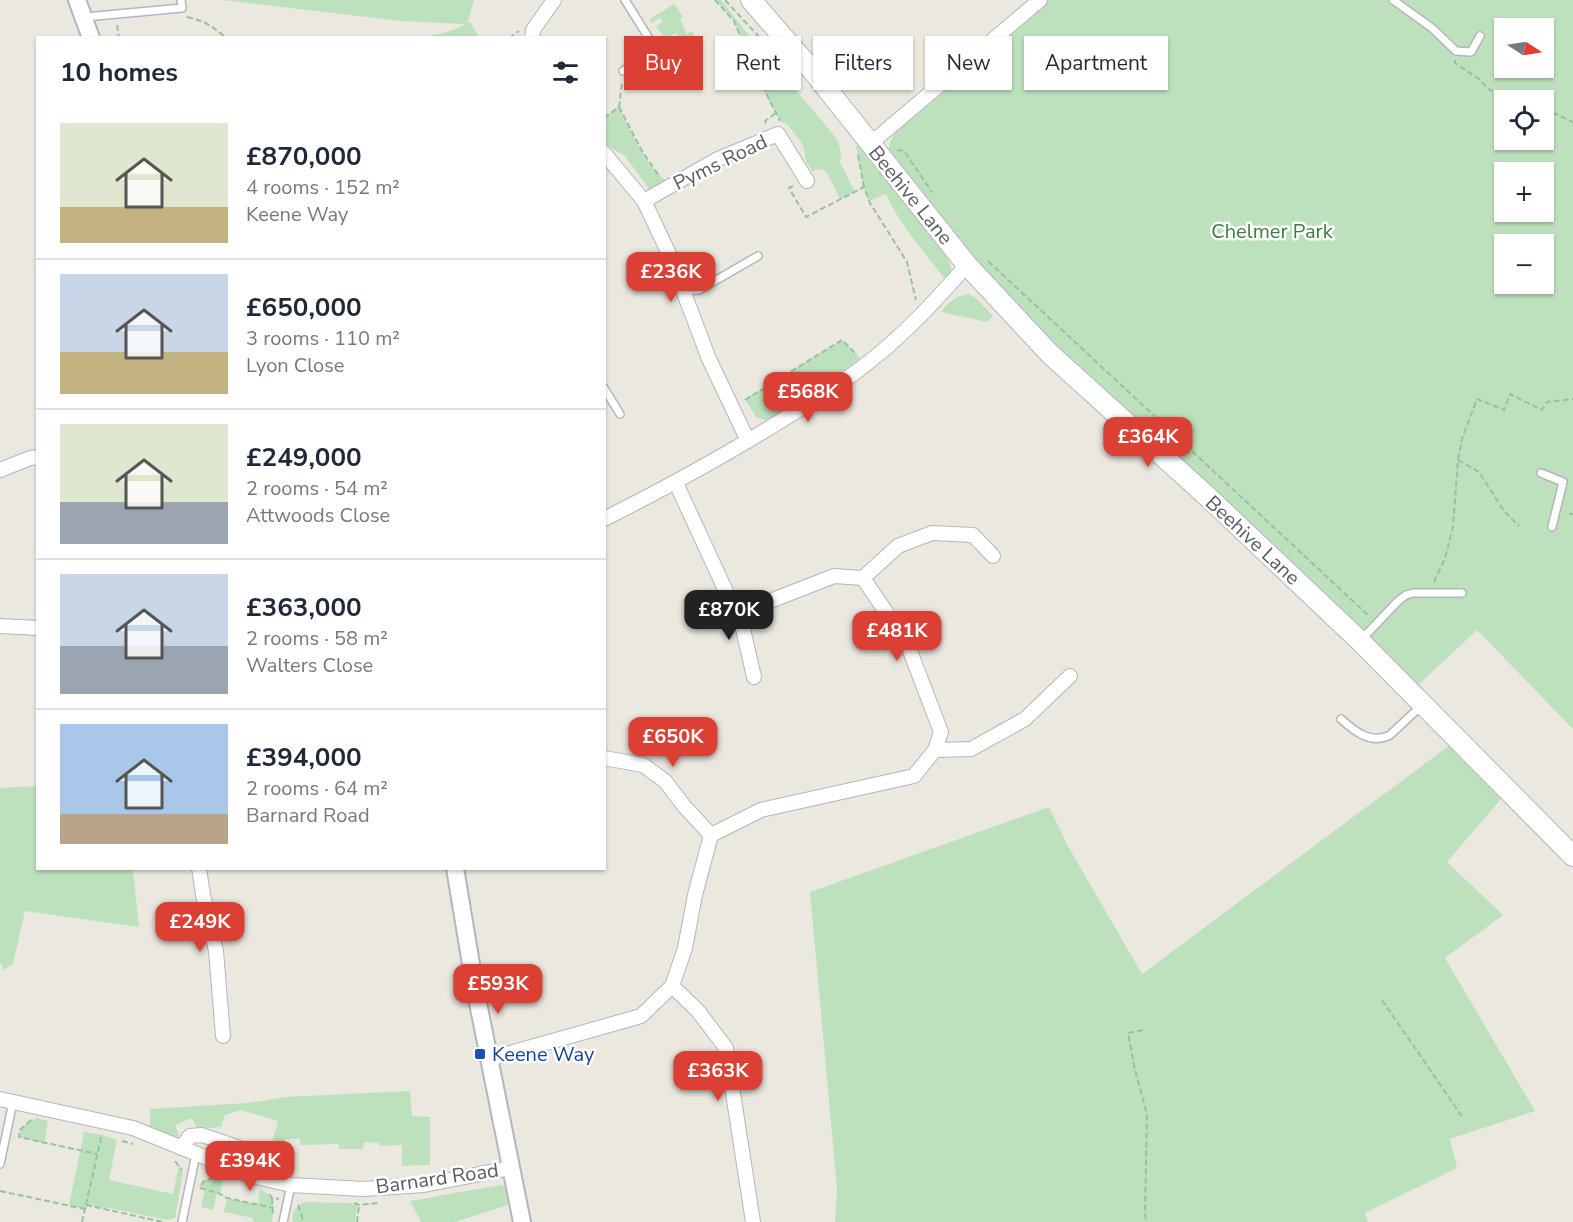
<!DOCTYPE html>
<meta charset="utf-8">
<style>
:root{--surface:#fff;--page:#f2f2f3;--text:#1f2937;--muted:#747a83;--line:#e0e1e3;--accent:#dc4034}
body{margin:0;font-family:"Nunito Sans",sans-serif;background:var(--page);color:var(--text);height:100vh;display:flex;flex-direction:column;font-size:22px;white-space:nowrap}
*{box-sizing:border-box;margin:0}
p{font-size:20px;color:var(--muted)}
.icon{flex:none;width:33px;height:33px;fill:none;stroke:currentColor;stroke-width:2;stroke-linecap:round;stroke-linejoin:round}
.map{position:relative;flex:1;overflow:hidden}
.drawer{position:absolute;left:36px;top:36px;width:570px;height:834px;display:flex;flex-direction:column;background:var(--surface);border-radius:0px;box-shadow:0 2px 4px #0004}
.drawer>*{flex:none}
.guide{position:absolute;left:624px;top:36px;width:570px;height:54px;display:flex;gap:12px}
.needle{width:39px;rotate:102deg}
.tools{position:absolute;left:1494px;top:18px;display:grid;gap:12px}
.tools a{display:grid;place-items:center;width:60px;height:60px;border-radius:0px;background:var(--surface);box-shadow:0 2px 4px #0004;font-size:30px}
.price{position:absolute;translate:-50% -51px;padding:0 14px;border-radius:12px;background:var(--accent);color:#fff;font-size:20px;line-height:39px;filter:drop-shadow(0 2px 3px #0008)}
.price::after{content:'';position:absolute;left:50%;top:36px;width:18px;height:14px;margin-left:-9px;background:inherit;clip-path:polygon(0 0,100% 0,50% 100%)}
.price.on{background:#222;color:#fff}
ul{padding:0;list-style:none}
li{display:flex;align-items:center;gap:18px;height:150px;padding:0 24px}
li+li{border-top:2px solid var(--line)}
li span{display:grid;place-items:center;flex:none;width:168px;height:120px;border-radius:0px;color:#555}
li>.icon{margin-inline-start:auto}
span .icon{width:72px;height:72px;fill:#fffc;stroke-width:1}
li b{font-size:26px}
h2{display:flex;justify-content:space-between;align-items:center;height:72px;padding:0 24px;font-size:26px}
.pill{padding:0 21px;border-radius:0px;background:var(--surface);box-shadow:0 2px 4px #0004;font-size:21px;line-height:54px}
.pill.on{background:var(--accent);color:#fff}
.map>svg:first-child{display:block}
.green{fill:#bee1bd;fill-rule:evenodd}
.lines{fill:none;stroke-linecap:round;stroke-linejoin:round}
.service-casing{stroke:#b3b6ba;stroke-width:10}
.minor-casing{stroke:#b3b6ba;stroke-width:16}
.tertiary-casing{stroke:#b3b6ba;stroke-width:20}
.secondary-casing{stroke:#b4b7bc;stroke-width:22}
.path{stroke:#98c1a3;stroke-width:2;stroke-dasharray:6 3;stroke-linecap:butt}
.service{stroke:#fff;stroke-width:7}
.minor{stroke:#fff;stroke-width:14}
.tertiary{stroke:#fff;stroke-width:16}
.secondary{stroke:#fff;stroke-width:20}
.transit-dot{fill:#1a4fb4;stroke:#fff;stroke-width:2}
.labels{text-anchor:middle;stroke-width:5;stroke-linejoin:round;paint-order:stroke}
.street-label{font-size:20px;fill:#595c60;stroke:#fff}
.park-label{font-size:20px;fill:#397f3c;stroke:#fff}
.transit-label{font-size:20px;fill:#164399;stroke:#fff;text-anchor:start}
</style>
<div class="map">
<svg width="1573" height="1222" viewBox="0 0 1573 1222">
<rect width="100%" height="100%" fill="#ebe8e0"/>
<g class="green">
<path d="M223,0H474L467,23L470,22L479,37H410C429,37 451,33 465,24L401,21Z"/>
<polygon points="716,0 721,0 743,28 828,128 838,141 841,153 840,162 855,192 840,199 827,173 822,169 815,170 813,172 806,162 804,149 801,142 787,124 781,122 768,99 746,51 734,21"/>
<path d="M1050,0H1573V729L1477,630L1416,687L1055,347L989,278L888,154C889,145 891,138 897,131ZM1504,28H1544V68H1504ZM1504,100H1544V140H1504ZM1504,172H1544V212H1504ZM1504,244H1544V284H1504Z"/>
<polygon points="674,4 683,17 680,19 687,34 692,31 700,49 675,62 669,52 667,45 679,39 676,33 665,39 656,26 663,22 660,18 651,23 650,19"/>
<path d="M619,107C631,131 646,168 668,182L660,192L649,189L625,156L605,144V118Z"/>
<path d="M861,142L943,250L950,264L952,272L944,278C924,251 900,226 886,194L869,201L864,187L856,146Z"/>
<path d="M969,294L977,299L993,316L987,322L941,312C948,302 957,295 969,294Z"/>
<polygon points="842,340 860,358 818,390 772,419 765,420 756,417 745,399"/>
<polygon points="1450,745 1501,799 1447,862 1503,915 1445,958 1535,1111 1450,1139 1457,1168 1365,1213 1368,1222 835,1222 837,1189 810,892 1049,807 1069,848 1142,974"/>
<polygon points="37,786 38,868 133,869 139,927 25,911 13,964 4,970 0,962 0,788"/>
<polygon points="410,1091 412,1116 430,1117 430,1165 402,1166 402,1145 379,1146 379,1143 364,1142 363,1149 339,1149 339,1144 300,1145 300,1139 285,1139 285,1148 270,1149 278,1121 241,1110 225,1115 221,1127 197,1129 192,1118 175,1125 179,1136 171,1138 148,1131 150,1124 150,1109 247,1103 285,1097"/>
<path d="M37,1118L48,1121L44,1143L19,1137C21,1126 27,1122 37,1118Z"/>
<polygon points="84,1132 102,1135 117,1140 109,1180 173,1194 179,1165 183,1172 175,1218 168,1220 104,1207 103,1208 87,1205 85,1209 69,1205"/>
<polygon points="213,1176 224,1176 220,1193 217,1193 213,1210 201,1207 205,1189 199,1188 203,1182"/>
<polygon points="500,1185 507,1188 514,1203 455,1222 421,1222 410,1201"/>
<path d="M260,1188C276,1199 274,1205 272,1222H253V1218L224,1212L227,1198L258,1205Z"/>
<path d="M306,1202L350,1203L357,1206L355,1222H293C291,1212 296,1205 306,1202Z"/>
</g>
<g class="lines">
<defs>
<g id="service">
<polyline points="1393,0 1432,28 1456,51 1471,52 1480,36"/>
<polyline points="85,17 182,8 181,0"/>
<polyline points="623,71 655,48 625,0"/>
<polyline points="683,291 699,290 758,256"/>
<polyline points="604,388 620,414"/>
<polyline points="1541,473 1563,482 1552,527"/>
<polyline points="1361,640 1399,600 1406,595 1413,593 1462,593"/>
<path d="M1341,719C1354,731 1371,745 1390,735L1421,706"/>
<polyline points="0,1164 13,1102"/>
<polyline points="182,1222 196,1154"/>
<polyline points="283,1222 291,1185"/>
</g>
<g id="minor">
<polyline points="532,38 533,30 554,0"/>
<polyline points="870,144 1040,0"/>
<polyline points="604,153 644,201 670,256 709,359 748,441"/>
<polyline points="644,201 716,160 778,134 807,181"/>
<polyline points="0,470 30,458 38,457"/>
<polyline points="676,483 729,598 760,605 834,576 863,578 898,546 932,533 973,535 993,556"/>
<path d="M604,519C664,489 722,457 779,422C810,403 842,384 870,361C906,333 937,299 967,265"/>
<polyline points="863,578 907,643 941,732 935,750"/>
<polyline points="743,601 743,629 754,677"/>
<polyline points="0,626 38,628"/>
<polyline points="604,758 643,765 665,781 684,806 711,835"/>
<polyline points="199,868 203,895 216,951 223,1036"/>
<polyline points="672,986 698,1011 726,1048 753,1222"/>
<polyline points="489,1059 641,1016 672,986 685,948 695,895 711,835 761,810 914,776 935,750 971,749 1025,719 1070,676"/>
<polyline points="0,1099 133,1128 249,1175 291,1185 363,1189 424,1185 510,1168"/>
<polyline points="181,1148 190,1136 202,1135 260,1155 258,1177"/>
</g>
<g id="tertiary">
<polyline points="77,0 91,38"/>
<polyline points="455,868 475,988 522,1222"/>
</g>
<polyline id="secondary" points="751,0 812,70 967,265 1050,354 1209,498 1360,641 1573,856"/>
</defs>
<use href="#service" class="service-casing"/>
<use href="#minor" class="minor-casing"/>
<use href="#tertiary" class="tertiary-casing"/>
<use href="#secondary" class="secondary-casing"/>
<g class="path">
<polyline points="715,0 734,21 758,77 780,121"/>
<polyline points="725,0 762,40"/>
<path d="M187,17C203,20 214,27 226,38"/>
<polyline points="117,25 119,38"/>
<polyline points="509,38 519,31"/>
<polyline points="1455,60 1455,63 1479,79 1487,88 1497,94 1514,100"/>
<polyline points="619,107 642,151 660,177"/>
<polyline points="1544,110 1556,114 1573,122"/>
<polyline points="604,118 619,107 622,82"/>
<polyline points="766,123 765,121 776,113"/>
<polyline points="897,150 904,151 932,192"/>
<polyline points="858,155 864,187"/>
<polyline points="793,186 789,188 806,217 864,187 870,203 907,262 916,300"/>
<polyline points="988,261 1370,617"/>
<polyline points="745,400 842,340 857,355"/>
<polyline points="1458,460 1479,472 1504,511 1519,526"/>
<polyline points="1569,514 1573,514"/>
<polyline points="1434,582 1445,558 1453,527 1458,460 1462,439 1477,399 1504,410 1510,394 1542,410 1547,402 1573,399"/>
<polyline points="1382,1000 1463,1118"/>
<polyline points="1143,1030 1128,1033 1135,1070 1147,1114 1145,1212 1146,1222"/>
<polyline points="31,1120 20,1130 19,1137 97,1154"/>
<polyline points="122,1141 133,1144"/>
<polyline points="175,1161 182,1170"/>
<polyline points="201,1185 203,1182 216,1176"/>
<polyline points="200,1188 218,1193 227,1198 273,1208"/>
<polyline points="0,1191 85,1209"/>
<polyline points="269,1194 272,1198 279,1199"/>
<polyline points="272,1198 273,1213"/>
<polyline points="354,1203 359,1205 378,1203"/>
<polyline points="86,1205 163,1222"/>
<polyline points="298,1205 304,1222"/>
<polyline points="82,1222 102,1134"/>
<polyline points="357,1222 359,1205"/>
</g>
<use href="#service" class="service"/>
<use href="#minor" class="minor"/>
<use href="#tertiary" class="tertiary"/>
<use href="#secondary" class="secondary"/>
</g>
<rect class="transit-dot" x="474" y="1048" width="12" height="12" rx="3"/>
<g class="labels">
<g class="street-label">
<text transform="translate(720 162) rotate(-26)" y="7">Pyms Road</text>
<text transform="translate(911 195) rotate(51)" y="7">Beehive Lane</text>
<text transform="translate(1253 540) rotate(43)" y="7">Beehive Lane</text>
<text transform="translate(437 1178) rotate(-8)" y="7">Barnard Road</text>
</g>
<g class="park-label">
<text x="1272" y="238">Chelmer Park</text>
</g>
<g class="transit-label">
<text x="492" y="1061">Keene Way</text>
</g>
</g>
</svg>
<div class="tools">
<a><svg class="needle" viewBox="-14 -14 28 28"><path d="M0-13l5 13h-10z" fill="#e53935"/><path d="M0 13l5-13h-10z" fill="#747a83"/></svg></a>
<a><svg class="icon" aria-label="locate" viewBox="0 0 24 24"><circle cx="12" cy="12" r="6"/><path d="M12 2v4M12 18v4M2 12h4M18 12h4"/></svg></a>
<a>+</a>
<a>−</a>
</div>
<b class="price" style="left:671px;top:303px">£236K</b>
<b class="price" style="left:808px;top:423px">£568K</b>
<b class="price" style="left:1148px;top:468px">£364K</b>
<b class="price on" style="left:729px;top:641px">£870K</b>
<b class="price" style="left:897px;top:662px">£481K</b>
<b class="price" style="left:673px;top:768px">£650K</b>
<b class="price" style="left:200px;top:953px">£249K</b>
<b class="price" style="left:498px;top:1015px">£593K</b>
<b class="price" style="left:718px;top:1102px">£363K</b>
<b class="price" style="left:250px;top:1192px">£394K</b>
<div class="guide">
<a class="pill on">Buy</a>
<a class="pill">Rent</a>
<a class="pill">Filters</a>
<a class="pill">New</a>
<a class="pill">Apartment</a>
</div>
<section class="drawer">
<h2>10 homes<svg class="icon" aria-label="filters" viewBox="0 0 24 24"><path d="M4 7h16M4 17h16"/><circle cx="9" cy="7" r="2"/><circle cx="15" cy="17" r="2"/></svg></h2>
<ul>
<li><span style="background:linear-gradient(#dfe7d0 70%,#c2b280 0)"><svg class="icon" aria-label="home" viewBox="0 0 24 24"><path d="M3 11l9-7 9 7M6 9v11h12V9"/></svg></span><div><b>£870,000</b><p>4 rooms · 152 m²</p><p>Keene Way</p></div></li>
<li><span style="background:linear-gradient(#c9d6e8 65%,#c2b280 0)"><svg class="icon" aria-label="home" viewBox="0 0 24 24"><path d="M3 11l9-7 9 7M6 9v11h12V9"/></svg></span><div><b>£650,000</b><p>3 rooms · 110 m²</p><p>Lyon Close</p></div></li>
<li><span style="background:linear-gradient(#dfe7d0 65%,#9aa5b1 0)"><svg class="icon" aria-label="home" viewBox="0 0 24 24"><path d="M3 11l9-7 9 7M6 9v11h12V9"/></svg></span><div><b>£249,000</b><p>2 rooms · 54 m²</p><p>Attwoods Close</p></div></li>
<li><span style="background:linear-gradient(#c9d6e8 60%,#9aa5b1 0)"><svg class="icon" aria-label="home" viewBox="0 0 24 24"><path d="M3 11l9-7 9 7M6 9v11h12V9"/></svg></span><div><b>£363,000</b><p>2 rooms · 58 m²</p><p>Walters Close</p></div></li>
<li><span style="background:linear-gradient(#a9c7e8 75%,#b9a48a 0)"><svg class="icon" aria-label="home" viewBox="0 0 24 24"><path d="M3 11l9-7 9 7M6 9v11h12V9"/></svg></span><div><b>£394,000</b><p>2 rooms · 64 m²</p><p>Barnard Road</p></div></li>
</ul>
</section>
</div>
